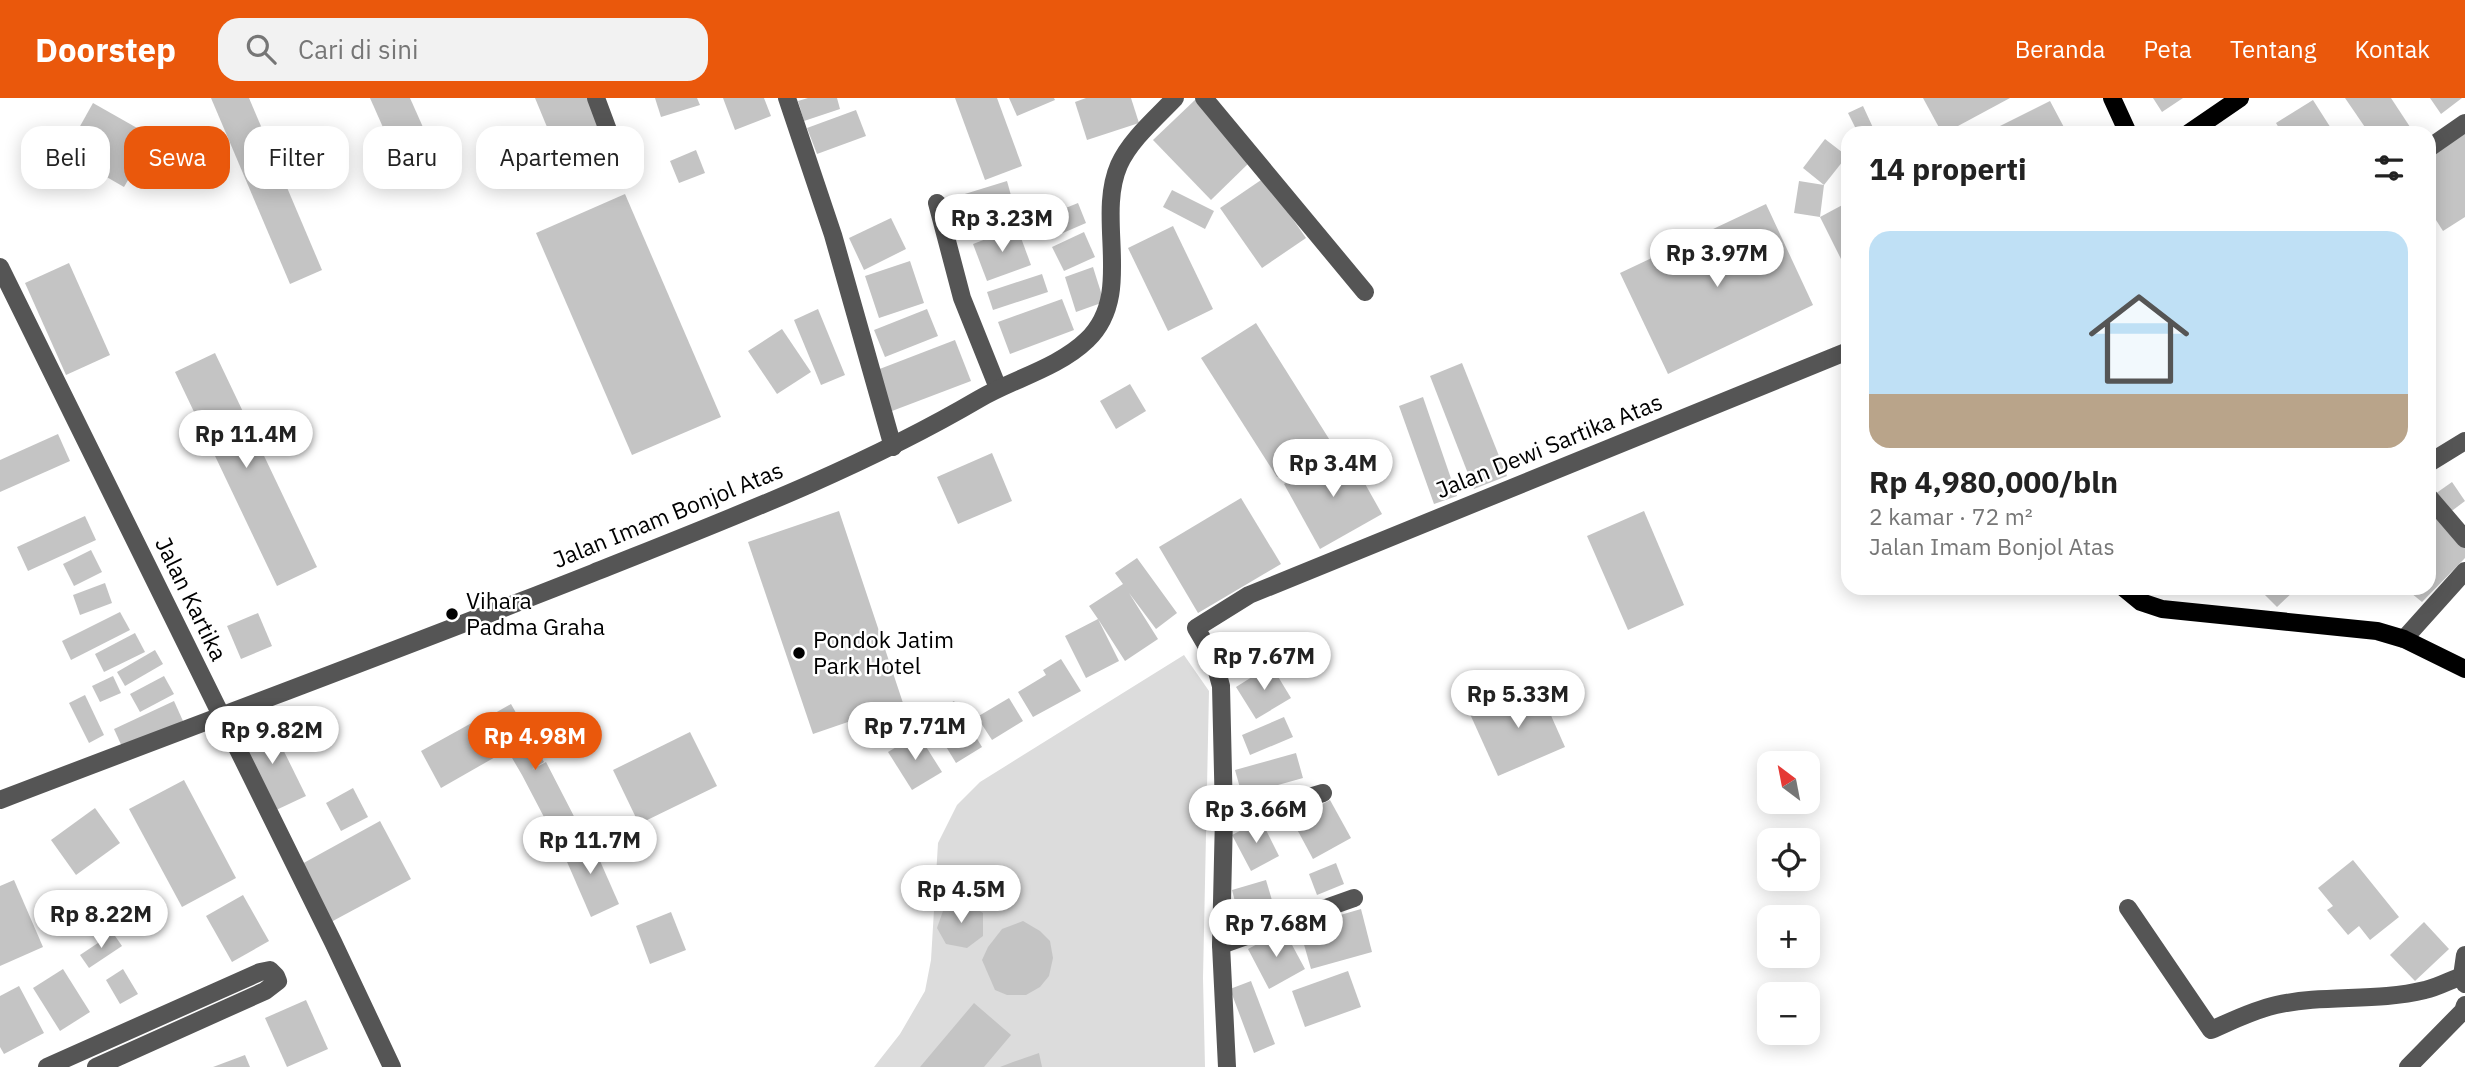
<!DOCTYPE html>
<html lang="id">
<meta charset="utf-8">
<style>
:root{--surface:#fff;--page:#f2f2f2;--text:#222;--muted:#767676;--line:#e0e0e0;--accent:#ea580c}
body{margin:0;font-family:"IBM Plex Sans",sans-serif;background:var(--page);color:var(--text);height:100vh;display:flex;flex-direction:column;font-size:26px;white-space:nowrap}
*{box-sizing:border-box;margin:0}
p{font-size:23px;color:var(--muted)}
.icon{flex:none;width:38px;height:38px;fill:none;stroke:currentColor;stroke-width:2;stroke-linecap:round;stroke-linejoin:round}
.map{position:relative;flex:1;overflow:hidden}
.side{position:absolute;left:1841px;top:28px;width:595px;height:469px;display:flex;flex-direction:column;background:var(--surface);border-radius:21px;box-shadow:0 4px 18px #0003}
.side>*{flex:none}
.hud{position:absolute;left:21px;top:28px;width:665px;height:63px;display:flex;gap:14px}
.needle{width:46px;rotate:328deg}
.controls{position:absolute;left:1757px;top:653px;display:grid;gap:14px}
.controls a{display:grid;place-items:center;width:63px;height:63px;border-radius:14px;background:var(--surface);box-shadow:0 4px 18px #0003;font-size:35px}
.price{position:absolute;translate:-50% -60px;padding:0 16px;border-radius:24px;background:#fff;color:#222;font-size:23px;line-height:46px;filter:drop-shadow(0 2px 4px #0008)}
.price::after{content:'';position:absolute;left:50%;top:42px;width:21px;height:16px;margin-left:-10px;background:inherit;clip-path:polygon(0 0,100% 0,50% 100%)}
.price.current{background:var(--accent);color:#fff}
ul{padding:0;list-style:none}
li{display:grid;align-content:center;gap:14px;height:371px;padding:0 28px}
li+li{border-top:2px solid var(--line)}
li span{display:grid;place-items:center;height:217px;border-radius:21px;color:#555}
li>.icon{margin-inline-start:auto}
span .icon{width:126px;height:126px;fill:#fffc;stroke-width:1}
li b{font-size:30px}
h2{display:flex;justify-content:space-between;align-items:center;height:84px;padding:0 28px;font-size:30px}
.tag{padding:0 24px;border-radius:21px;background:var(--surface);box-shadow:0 4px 18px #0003;font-size:24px;line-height:63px}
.tag.current{background:var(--accent);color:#fff}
header{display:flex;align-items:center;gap:42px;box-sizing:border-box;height:98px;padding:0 35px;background:var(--accent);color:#fff}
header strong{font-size:33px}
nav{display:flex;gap:38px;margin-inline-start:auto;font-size:24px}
.search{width:490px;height:63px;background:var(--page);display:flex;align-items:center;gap:18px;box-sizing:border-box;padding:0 24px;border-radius:21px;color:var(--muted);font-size:26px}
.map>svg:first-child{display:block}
.green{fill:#dcdcdc}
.building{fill:#c4c4c4}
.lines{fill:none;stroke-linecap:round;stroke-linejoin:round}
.minor{stroke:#555;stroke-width:18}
.major{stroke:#000;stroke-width:18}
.poi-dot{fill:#000;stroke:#fff;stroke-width:2.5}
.labels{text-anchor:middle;stroke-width:5;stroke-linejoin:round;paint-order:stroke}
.street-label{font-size:23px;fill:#000;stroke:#fff}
.poi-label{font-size:23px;fill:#000;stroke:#fff;text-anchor:start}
</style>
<header>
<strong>Doorstep</strong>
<div class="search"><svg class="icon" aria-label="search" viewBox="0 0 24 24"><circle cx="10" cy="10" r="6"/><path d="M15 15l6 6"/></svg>Cari di sini</div>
<nav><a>Beranda</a><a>Peta</a><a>Tentang</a><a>Kontak</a></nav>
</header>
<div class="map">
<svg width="2465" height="969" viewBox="0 0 2465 969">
<rect width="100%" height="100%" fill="#fff"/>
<polygon class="green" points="1184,557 1209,593 1203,880 1205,969 874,969 900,936 925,893 931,862 938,745 957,707 980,684"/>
<g class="building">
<polygon points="211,0 249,0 322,172 290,186"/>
<polygon points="370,0 410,0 426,36 393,52"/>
<polygon points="535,0 589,0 610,51 564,70"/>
<polygon points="655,0 697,0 700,7 661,19"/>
<polygon points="723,0 764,0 771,18 735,32"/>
<polygon points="808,0 837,0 840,11 804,23 798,3"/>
<polygon points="955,0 997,0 1022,68 985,82"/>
<polygon points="1009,0 1054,0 1055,2 1017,18"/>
<polygon points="1086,0 1131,0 1139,25 1087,42 1075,4"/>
<polygon points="1923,0 2010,0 1945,35 1942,35"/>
<polygon points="2153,0 2183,0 2162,14"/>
<polygon points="2345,0 2391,0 2414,35 2369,35"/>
<polygon points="2430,0 2462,0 2441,16"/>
<polygon points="1196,1 1253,61 1211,102 1153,42"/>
<polygon points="2313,2 2334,35 2282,35 2276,25"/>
<polygon points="2050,3 2067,35 1986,35"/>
<polygon points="93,5 153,39 124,89 65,55"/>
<polygon points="1863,8 1875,34 1873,35 1858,35 1848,15"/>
<polygon points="856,12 866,38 817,56 807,30"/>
<polygon points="2465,34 2465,119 2443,133 2429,111 2429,56"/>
<polygon points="1825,41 1847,58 1824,87 1803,70"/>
<polygon points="696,52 705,75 679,85 670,63"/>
<polygon points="1264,80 1306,140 1262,170 1220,110"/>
<polygon points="1007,83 1017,119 965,134 955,99"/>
<polygon points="1799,83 1824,87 1820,119 1794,115"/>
<polygon points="1172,92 1214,113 1205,131 1163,109"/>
<polygon points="625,96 721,319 632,357 536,135"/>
<polygon points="1848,104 1848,175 1820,119"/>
<polygon points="1078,105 1086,125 1049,141 1041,120"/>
<polygon points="1766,106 1813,207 1668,276 1620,175"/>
<polygon points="891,120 906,151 864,172 849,140"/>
<polygon points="1173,128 1213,211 1168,233 1128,150"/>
<polygon points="1017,129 1031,167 987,183 973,146"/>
<polygon points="1084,134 1095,159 1064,173 1052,149"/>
<polygon points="910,163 924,205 879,220 865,178"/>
<polygon points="69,165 110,257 66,277 25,185"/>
<polygon points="1093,169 1104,204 1076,214 1065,179"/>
<polygon points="1042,176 1048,194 993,212 987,194"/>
<polygon points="1062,201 1074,232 1010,256 998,224"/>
<polygon points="818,211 845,277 821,287 794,222"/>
<polygon points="927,211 938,238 885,259 874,232"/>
<polygon points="1256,225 1331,344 1277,379 1201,260"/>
<polygon points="782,231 811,274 777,296 748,253"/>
<polygon points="955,242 971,283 892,313 877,272"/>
<polygon points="215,255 317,469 277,488 175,274"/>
<polygon points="1462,265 1507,378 1474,391 1430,278"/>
<polygon points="1130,286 1146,313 1116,331 1100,303"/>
<polygon points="1423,299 1457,398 1434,406 1399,308"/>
<polygon points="58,336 70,363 0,394 0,362"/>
<polygon points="1346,352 1382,416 1320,451 1284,386"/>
<polygon points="992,355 1012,403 958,426 937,379"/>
<polygon points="2452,384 2465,403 2449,415 2435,396"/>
<polygon points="1241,400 1281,466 1198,515 1159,449"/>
<polygon points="839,413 903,605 813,636 748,444"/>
<polygon points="1644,413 1684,507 1628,532 1587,438"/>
<polygon points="2429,415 2465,445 2465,460 2422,504 2405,490 2429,490"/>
<polygon points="85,418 96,442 28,473 17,449"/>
<polygon points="91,452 102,474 74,488 63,466"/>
<polygon points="1137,460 1177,515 1156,531 1129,495 1158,541 1125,563 1098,521 1119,563 1086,580 1065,538 1098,521 1089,508 1123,486 1115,475"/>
<polygon points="105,485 112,505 80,517 73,497"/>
<polygon points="2258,490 2297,490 2277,509"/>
<polygon points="120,514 130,532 71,562 62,543"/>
<polygon points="258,515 272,548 241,561 227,528"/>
<polygon points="135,535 145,554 104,574 95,556"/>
<polygon points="1264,551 1271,567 1240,580 1234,563"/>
<polygon points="155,552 163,566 125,588 117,574"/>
<polygon points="1061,561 1081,593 1033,619 1018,594 1046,577 1043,572"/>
<polygon points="1271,567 1291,600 1256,621 1236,589"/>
<polygon points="113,578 121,595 100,604 92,588"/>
<polygon points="164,578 174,596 140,614 130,596"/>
<polygon points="1537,586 1565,649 1498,678 1470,616"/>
<polygon points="85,597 104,637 89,645 69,605"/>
<polygon points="1009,600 1023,623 992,642 977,619"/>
<polygon points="174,603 183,623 123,651 114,631"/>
<polygon points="954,603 982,649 956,665 928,619"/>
<polygon points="511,606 544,664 531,672 546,664 580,730 556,742 522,677 488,619"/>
<polygon points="1284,619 1293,639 1250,657 1242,637"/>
<polygon points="477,622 497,658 441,690 421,653"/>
<polygon points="269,623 306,698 274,713 238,638"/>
<polygon points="690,634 717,688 639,726 613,672"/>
<polygon points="918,636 942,674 912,692 888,654"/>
<polygon points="1296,655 1303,680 1242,697 1235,672"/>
<polygon points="184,682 236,780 182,809 129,711"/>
<polygon points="353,690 368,719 341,733 326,705"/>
<polygon points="1330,702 1351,740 1313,761 1292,722"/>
<polygon points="95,710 120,745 76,777 51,742"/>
<polygon points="1261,722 1279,758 1251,773 1232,737"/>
<polygon points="380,723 411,781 331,824 300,767"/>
<polygon points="589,738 619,806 591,819 561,750"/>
<polygon points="2353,762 2399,819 2370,842 2359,828 2348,837 2327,812 2333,808 2318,790"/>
<polygon points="1336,765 1344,786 1317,797 1309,776"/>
<polygon points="14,782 43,849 0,868 0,788"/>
<polygon points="1266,782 1274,809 1239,819 1232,792"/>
<polygon points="243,797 269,843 232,864 206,818"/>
<polygon points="965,804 983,815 983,838 967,850 946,846 937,830 944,810"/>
<polygon points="1361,811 1372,854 1311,871 1299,829"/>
<polygon points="671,814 686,852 650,866 636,828"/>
<polygon points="1023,823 1040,833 1050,843 1053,860 1049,878 1040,889 1026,897 1007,897 995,892 982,862 988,849 1002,831"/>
<polygon points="2424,824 2449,851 2415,883 2390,857"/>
<polygon points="1284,832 1305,871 1269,891 1248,851"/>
<polygon points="113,835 122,848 89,870 80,857"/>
<polygon points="63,871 90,914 60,933 33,890"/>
<polygon points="123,871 138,896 120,906 106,882"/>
<polygon points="1348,873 1361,909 1305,929 1292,893"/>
<polygon points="1251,883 1275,946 1254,955 1230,891"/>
<polygon points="19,888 44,935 4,956 0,949 0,898"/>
<polygon points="306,902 328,951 287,969 265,920"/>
<polygon points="974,905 1011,937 984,969 920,969"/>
<polygon points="1039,955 1042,969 1000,969 1013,964"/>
<polygon points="245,957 250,969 213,969"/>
</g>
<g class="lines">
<g class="minor">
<polyline points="596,0 612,43"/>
<polyline points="787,0 833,137 893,349"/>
<polyline points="1204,0 1365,194"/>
<polyline points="2429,50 2465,25"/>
<polyline points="937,105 962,200 998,290"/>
<polyline points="0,169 333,844 392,969"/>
<polyline points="2429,365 2465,343"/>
<polyline points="2429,399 2465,441"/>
<polyline points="2404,541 2465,473"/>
<path d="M0,702C198,626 396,553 593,475C723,423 858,372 979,301C1013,281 1058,270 1087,242C1135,196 1095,122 1119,67C1130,42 1156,20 1175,0"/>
<polyline points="1224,718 1269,711 1323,695"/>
<path d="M2128,810L2211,932C2232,923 2253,912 2276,907C2325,896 2376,904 2425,892C2439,889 2452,881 2465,877"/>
<polyline points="1221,847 1354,800"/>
<polyline points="2465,857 2462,878 2465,886"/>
<polyline points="47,969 260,874 270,872 276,878 278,883 265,893 96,969"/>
<polyline points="1227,969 1221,847 1224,718 1221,588 1213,559 1196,530 1249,497 1848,253"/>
<polyline points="2408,969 2463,913 2465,907"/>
</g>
<g class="major">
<polyline points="2112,0 2128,35"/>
<polyline points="2189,35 2240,0"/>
<polyline points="2124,490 2141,504 2162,511 2377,533 2404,541 2465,571"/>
</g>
</g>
<g class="poi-dot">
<circle cx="452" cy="516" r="7"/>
<circle cx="799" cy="555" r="7"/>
</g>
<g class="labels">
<g class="street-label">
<text transform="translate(1549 348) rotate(-22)" y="8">Jalan Dewi Sartika Atas</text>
<text transform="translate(668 417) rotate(-22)" y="8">Jalan Imam Bonjol Atas</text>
<text transform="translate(191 501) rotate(64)" y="8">Jalan Kartika</text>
</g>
<g class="poi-label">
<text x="466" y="511">Vihara<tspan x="466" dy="26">Padma Graha</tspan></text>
<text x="813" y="550">Pondok Jatim<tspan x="813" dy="26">Park Hotel</tspan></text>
</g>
</g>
</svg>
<div class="controls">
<a><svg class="needle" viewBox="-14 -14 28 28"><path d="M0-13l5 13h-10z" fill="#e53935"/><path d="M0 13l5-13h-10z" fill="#767676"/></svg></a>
<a><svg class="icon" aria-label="locate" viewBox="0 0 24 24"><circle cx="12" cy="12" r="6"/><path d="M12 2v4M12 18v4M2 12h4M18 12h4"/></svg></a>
<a>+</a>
<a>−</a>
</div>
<b class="price" style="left:1002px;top:156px">Rp 3.23M</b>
<b class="price" style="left:1717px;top:191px">Rp 3.97M</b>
<b class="price" style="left:246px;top:372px">Rp 11.4M</b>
<b class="price" style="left:1333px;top:401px">Rp 3.4M</b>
<b class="price" style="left:1264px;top:594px">Rp 7.67M</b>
<b class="price" style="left:1518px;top:632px">Rp 5.33M</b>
<b class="price" style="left:915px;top:664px">Rp 7.71M</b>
<b class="price" style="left:272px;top:668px">Rp 9.82M</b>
<b class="price current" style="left:535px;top:674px">Rp 4.98M</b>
<b class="price" style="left:1256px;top:747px">Rp 3.66M</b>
<b class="price" style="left:590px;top:778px">Rp 11.7M</b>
<b class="price" style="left:961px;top:827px">Rp 4.5M</b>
<b class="price" style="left:101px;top:852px">Rp 8.22M</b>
<b class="price" style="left:1276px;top:861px">Rp 7.68M</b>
<div class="hud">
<a class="tag">Beli</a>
<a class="tag current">Sewa</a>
<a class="tag">Filter</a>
<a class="tag">Baru</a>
<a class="tag">Apartemen</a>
</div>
<section class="side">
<h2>14 properti<svg class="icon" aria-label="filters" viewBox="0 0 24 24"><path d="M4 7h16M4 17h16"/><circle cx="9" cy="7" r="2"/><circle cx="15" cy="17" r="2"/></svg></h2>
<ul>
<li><span style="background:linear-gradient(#bfe0f5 75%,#b9a48a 0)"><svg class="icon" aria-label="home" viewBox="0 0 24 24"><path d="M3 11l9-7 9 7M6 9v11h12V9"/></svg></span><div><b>Rp 4,980,000/bln</b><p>2 kamar · 72 m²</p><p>Jalan Imam Bonjol Atas</p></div></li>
</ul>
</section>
</div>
